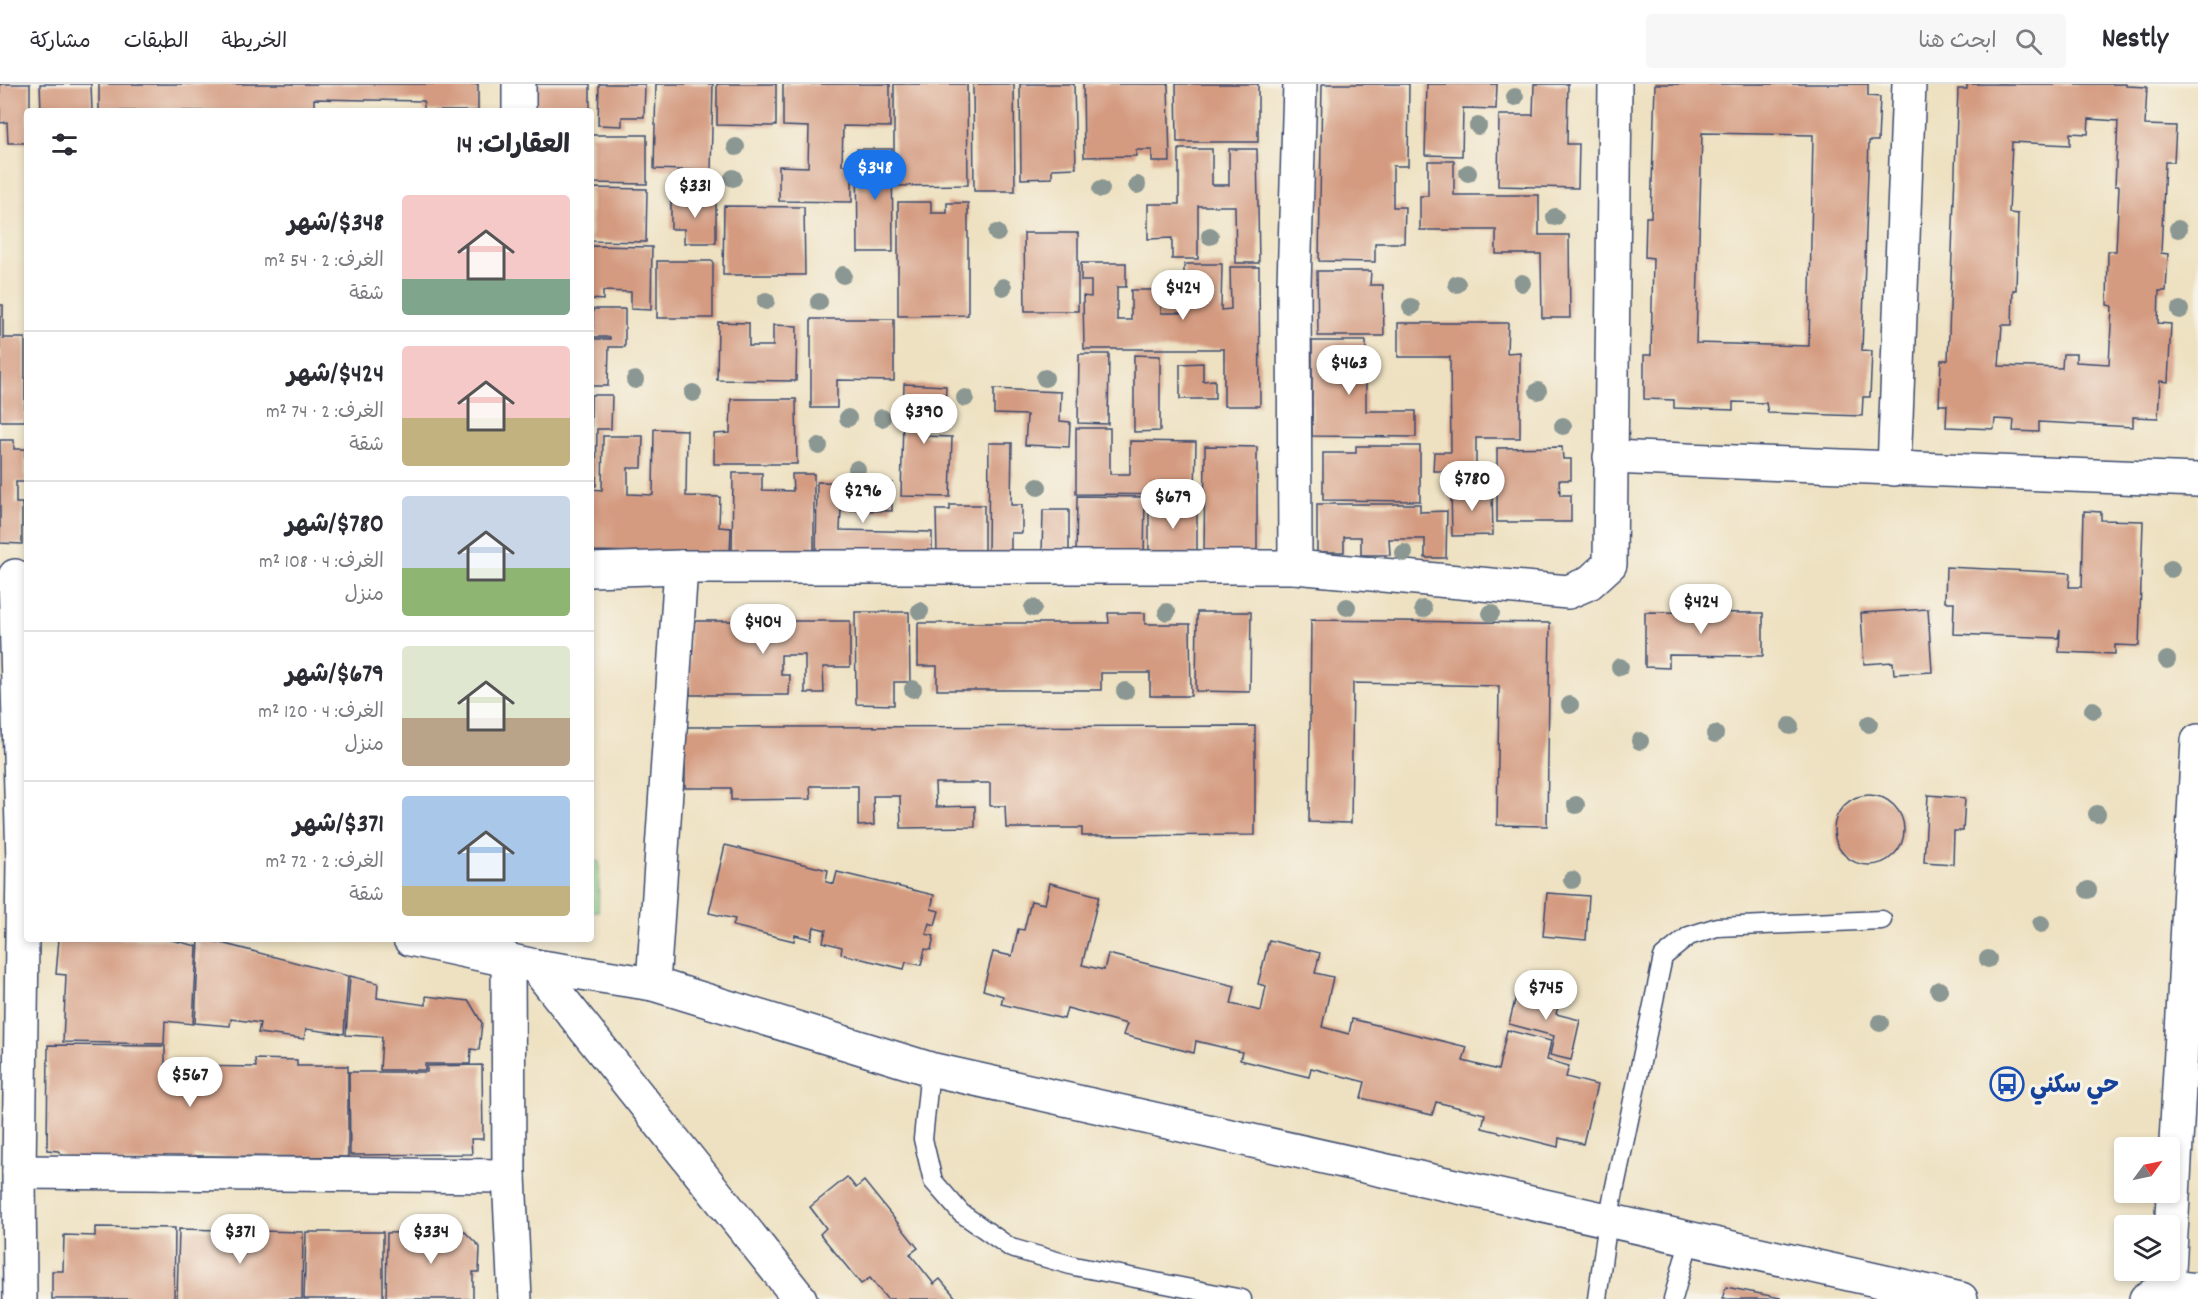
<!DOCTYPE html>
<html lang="ar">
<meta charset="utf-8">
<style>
:root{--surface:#fff;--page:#f7f7f7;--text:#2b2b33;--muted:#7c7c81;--line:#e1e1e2;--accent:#1a73e8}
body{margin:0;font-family:Dekko,"Playpen Sans Arabic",sans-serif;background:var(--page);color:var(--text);direction:rtl;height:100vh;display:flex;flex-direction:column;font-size:22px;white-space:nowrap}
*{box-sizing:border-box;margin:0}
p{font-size:20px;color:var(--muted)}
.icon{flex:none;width:33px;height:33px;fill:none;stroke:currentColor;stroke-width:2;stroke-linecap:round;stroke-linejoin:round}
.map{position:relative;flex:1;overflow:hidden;direction:ltr}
.side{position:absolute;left:24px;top:24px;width:570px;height:834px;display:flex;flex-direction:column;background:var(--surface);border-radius:6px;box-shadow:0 3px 9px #0003;direction:rtl}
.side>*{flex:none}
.needle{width:39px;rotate:57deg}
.buttons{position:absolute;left:2114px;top:1053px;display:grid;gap:12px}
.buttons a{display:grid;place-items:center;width:66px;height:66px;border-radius:6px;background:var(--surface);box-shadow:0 3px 9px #0003;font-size:30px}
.price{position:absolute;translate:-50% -51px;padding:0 14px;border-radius:21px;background:#fff;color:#222;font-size:20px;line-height:39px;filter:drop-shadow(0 2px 3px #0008)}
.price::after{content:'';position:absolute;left:50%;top:36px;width:18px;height:14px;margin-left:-9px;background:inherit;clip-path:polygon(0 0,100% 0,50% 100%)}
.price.on{background:var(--accent);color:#fff}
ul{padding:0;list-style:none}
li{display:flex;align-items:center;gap:18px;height:150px;padding:0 24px}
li+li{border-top:2px solid var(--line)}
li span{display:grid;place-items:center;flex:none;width:168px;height:120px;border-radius:6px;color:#555}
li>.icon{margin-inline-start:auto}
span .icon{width:72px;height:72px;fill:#fffc;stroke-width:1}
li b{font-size:26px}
h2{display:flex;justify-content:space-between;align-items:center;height:72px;padding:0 24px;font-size:26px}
header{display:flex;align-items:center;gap:36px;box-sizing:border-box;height:84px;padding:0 30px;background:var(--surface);border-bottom:2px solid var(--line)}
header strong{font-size:28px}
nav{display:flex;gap:33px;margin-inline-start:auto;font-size:21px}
.search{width:420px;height:54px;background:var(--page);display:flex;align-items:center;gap:15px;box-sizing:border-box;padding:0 21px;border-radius:6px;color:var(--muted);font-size:22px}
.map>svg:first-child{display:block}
.green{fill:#95da93;stroke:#588478;stroke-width:1.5}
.building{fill:#d49b81;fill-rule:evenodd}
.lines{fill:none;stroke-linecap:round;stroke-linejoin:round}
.service-casing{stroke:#3b4a6d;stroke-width:21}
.minor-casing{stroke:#3b4a6d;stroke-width:36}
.service{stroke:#fff;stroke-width:18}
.minor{stroke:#fff;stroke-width:33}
.tree{fill:#8b9792}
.labels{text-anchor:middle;stroke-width:6;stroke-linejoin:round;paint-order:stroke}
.transit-label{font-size:24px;font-weight:bold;fill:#164399;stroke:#f7f3e8;text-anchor:start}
</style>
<header>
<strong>Nestly</strong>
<div class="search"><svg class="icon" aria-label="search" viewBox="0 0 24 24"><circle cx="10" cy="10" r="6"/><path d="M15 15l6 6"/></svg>ابحث هنا</div>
<nav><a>الخريطة</a><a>الطبقات</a><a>مشاركة</a></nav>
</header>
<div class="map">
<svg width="2198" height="1215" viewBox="0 0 2198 1215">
<rect width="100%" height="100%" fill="#f7f3e8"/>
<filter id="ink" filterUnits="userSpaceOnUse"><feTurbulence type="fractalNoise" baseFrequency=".0167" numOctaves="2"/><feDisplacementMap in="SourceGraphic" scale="12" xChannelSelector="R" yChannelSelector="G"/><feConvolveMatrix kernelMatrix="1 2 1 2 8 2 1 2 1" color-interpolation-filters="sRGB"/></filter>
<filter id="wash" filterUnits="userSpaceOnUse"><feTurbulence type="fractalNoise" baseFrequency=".008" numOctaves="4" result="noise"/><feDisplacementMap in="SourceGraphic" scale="24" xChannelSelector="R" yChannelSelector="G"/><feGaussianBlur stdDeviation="1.35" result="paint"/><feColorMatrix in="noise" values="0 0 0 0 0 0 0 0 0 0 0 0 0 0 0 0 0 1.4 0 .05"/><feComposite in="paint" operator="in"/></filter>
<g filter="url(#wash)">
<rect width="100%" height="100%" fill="#eee1c1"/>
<polygon class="green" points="591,777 599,778 598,827 591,827"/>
<g id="blocks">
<g class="building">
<polygon points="0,0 30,0 30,27 27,27 27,59 8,59 7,38 0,39"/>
<polygon points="40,0 91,0 92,27 41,27"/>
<polygon points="99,0 478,0 478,27 424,27 424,17 314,15 314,27 99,27"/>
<rect x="533" y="0" width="57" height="27"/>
<polygon points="599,0 645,0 644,33 622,33 622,42 598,41"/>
<polygon points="656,0 713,0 711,87 654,85"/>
<polygon points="717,0 776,0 776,42 717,41"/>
<polygon points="783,0 890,0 890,43 843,42 842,81 852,81 852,118 779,117 779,82 808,83 809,43 783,42"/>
<polygon points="894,0 967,0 968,101 894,102"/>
<polygon points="973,0 1014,0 1015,107 974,107"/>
<polygon points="1020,0 1074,0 1076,84 1052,85 1052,94 1021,95"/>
<polygon points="1083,0 1168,0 1170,78 1152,78 1152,66 1136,66 1136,72 1084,73"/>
<polygon points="1176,0 1258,0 1258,58 1177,58"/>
<polygon points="1322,0 1409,0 1408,82 1393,82 1393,123 1405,123 1404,159 1375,159 1375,178 1319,177"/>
<polygon points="1427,0 1497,0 1496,25 1463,24 1462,72 1425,71"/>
<polygon points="1534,0 1568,0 1567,60 1579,60 1578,104 1498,102 1499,31 1533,31"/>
<path d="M1655,0H1868V12L1880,13L1878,57H1869L1862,266L1872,267L1870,313H1863L1862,332L1768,329L1766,319L1733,318V326L1674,324V316L1644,315V271H1651L1653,174L1645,173L1646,133H1651ZM1702,49L1813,51L1809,262L1696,259Z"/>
<path d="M1967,0H2126V2L2147,3L2145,41L2176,42L2174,78H2165L2161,169L2168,170L2166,207H2159L2158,239L2171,240L2168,298L2160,297L2158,334L2133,333V343L2039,338V348L2013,347L2014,336L1995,335L1994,345L1946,343L1947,321H1939L1941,276H1948L1958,5H1967ZM2089,35L2118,37L2115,102H2119L2116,167H2108L2107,221L2112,222L2109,280L2076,278V270H2063L2062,284L1999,282L2002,241H2012L2013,206H2016L2018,130L2009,129L2012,58L2070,61V49L2088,50Z"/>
<polygon points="591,51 647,51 647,100 591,99"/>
<polygon points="857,65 892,65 893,168 858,168"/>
<polygon points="1179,65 1212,65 1212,101 1229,101 1229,65 1257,65 1259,179 1236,179 1235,122 1198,122 1198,175 1172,175 1172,154 1148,155 1148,120 1179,120"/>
<polygon points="1428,77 1454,77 1454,111 1539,111 1539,151 1569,151 1570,234 1542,234 1541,170 1496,170 1496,146 1420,146 1420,112 1428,112"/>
<polygon points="591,104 647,105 646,158 591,157"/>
<polygon points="671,115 716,115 716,159 684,159 684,145 671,145"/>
<polygon points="898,118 931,118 931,129 947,129 947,119 968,119 968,231 898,232"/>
<polygon points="724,122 804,123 805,191 723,191"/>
<polygon points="1024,149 1078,149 1078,227 1025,227"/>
<polygon points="591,162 652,163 651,226 631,225 631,208 603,207 603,216 591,215"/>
<rect x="657" y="177" width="56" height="57"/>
<polygon points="1081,179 1126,179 1126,203 1117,203 1117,236 1131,236 1131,206 1161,206 1161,229 1184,229 1184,180 1222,180 1221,226 1231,225 1230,183 1259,183 1260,322 1224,322 1224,265 1084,265 1083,212 1091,213 1091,197 1081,197"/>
<polygon points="1317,187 1371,187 1370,201 1383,201 1384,252 1318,252"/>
<polygon points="0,221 3,221 3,254 25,254 25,337 0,337"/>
<polygon points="593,225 625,225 625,263 609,263 608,302 591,302 591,255 610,255 610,253 593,253"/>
<polygon points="811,235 894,235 894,297 837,296 837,324 811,324"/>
<polygon points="718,238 749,239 749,262 773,262 773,241 797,242 796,297 717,296"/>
<polygon points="1398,239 1508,239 1507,269 1520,268 1520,354 1476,354 1476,398 1449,398 1449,387 1433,387 1434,368 1451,368 1450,273 1398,273"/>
<polygon points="1312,257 1366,257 1366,327 1416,327 1416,353 1312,352"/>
<polygon points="1079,270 1109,270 1108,340 1078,339"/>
<polygon points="1134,271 1160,272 1160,347 1134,348"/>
<polygon points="1203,279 1203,297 1215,296 1215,315 1180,315 1180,280"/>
<polygon points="904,300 946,302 945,327 925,326 924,352 952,353 950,413 901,412"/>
<polygon points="994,305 1061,308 1060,337 1070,338 1069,363 1025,361 1027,331 994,330"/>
<polygon points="591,311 612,311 611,345 597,345 596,402 591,402"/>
<polygon points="731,315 796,315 797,380 714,380 714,350 730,349"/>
<polygon points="1076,344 1110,344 1110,390 1130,390 1130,357 1196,358 1195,411 1076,410"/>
<polygon points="654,345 687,346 686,412 720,413 719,443 731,444 730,470 591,467 591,405 602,406 603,352 643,352 642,384 628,384 628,410 653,411"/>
<polygon points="0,356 14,356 14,365 25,365 25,398 16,398 16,419 22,419 22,460 0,459"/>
<polygon points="989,359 1012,359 1011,421 1022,421 1022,449 1011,449 1011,471 988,471"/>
<polygon points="1205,362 1257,363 1257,475 1204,475"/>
<polygon points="1356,362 1420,362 1420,417 1323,416 1323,369 1356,369"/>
<polygon points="1562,363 1563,375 1571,375 1571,396 1559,396 1560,411 1571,411 1571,438 1497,438 1497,364"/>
<polygon points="733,389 762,389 762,406 793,407 792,390 814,390 814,471 732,471"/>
<polygon points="817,398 892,399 892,427 841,426 840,446 932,448 932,474 816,472"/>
<polygon points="1492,404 1493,451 1452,452 1451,405"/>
<polygon points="1077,412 1145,413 1144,474 1076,473"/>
<rect x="1149" y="417" width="48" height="57"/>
<polygon points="1317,420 1420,420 1420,428 1447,427 1446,474 1425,474 1425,455 1389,455 1390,471 1361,471 1361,453 1344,453 1344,468 1317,468"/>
<polygon points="950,421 984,421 984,471 937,471 936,426 950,426"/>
<polygon points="1043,426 1069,426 1069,472 1042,472"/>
<polygon points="2084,427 2101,428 2101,436 2143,437 2139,562 2115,561 2115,570 2059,568 2060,545 2058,554 1953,550 1954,518 1945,518 1946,483 2070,489 2069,503 2082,503"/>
<polygon points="1928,525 1932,588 1894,590 1893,578 1864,580 1861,529"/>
<polygon points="855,528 909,528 910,598 894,598 894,621 856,620"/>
<polygon points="1197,528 1251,528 1250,608 1196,607"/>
<polygon points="1645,528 1763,529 1763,572 1669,571 1669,584 1645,583"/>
<polygon points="1108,529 1145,529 1145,540 1190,540 1191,612 1150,612 1150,589 1101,589 1101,606 937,606 937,582 918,582 918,539 1109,539"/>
<polygon points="1311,536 1550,539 1547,742 1497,741 1499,602 1353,599 1351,739 1309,738"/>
<polygon points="689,537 850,537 850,583 823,583 824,609 805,609 805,571 781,571 781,591 790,591 789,611 690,611"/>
<polygon points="1255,642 1255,751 1082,752 1082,744 1006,744 1005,722 990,722 990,699 935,699 936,723 975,722 975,743 901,744 900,712 873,712 874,741 858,742 858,702 810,702 811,715 731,716 731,704 685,704 685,643"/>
<circle cx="1869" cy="746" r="35"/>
<polygon points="1928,711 1965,714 1963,747 1954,747 1953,780 1924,778"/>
<polygon points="725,761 828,786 826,798 834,800 837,788 934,811 931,825 939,827 935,841 929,839 926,850 934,852 931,866 925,865 921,881 906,878 904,885 841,870 842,863 823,858 826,846 814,843 811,855 795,851 794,857 733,842 735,835 709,829"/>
<polygon points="1050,799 1099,812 1082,881 1104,886 1108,870 1235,902 1231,920 1261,927 1266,902 1258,900 1269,856 1320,869 1315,889 1333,893 1322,943 1349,950 1352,935 1467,963 1463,977 1498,986 1507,946 1551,957 1547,976 1569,982 1566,993 1597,1001 1583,1060 1559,1054 1558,1063 1482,1044 1485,1030 1436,1018 1432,1031 1361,1014 1365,998 1311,984 1309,993 1240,976 1242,968 1196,957 1194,969 1123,951 1127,940 1067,924 1064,935 1001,920 1003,912 983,906 993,868 1012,872 1018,845 1024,846 1031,817 1045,820"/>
<polygon points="1547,809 1589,812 1586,856 1543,852"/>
<polygon points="59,855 167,855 197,862 193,940 165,937 164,960 63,958 66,891 56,890"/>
<polygon points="199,855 206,855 348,892 344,950 306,945 304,955 258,949 260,939 231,935 230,942 195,939"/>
<polygon points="350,892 378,899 377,914 426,921 426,912 469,917 482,939 479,966 471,965 470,980 425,980 425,986 380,986 382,953 346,951"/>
<polygon points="1518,904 1560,915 1556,930 1580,936 1571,976 1550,971 1554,952 1509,940"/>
<polygon points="48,961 165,962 165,990 183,990 183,982 256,983 255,975 297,976 297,982 348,982 348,1073 194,1072 194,1079 71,1079 58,1067 47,1066"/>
<polygon points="482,981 483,1055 471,1055 472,1070 350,1071 349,988 427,988 427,982"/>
<polygon points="847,1093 856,1104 864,1097 918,1164 910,1170 934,1200 940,1195 957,1215 887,1215 870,1194 861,1200 820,1150 826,1144 810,1123"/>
<polygon points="95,1143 175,1144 174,1215 52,1215 52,1187 63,1187 64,1151 95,1152"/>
<polygon points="179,1145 303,1148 302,1215 177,1215"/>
<polygon points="464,1147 480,1163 479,1188 473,1188 473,1215 386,1215 387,1149"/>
<polygon points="306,1148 383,1148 383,1215 304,1215"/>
<polygon points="1726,1203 1781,1214 1781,1215 1722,1215"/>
</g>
</g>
</g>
<g filter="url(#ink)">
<use href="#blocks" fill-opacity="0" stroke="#3b4a6d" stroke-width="1.5"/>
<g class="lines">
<defs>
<g id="service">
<polyline points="930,985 923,1055 933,1097 961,1129 1011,1164 1074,1182 1242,1215"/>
<polyline points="1597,1215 1608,1136 1663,873 1689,852 1717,843 1882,836"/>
<polyline points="1673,1215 1690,1154"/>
</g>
<g id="minor">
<polyline points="519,0 519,27"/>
<polyline points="1610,373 2198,396"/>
<polyline points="1894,385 1909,0"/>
<polyline points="1295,483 1294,200 1300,0"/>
<polyline points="591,486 681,483 1295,483 1568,508 1589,499 1610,480 1615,0"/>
<polyline points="15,492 23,778 19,1088 20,1215"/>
<polyline points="410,855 535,882 653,900 930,985 1961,1215"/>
<polyline points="508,875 509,1092 515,1215"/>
<polyline points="535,882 800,1215"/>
<polyline points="653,900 681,483"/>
<polyline points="19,1088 509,1092"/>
<polyline points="2169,1186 2198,657"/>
<polyline points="2146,1215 2168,1203 2198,1206"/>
</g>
</defs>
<use href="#service" class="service-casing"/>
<use href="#minor" class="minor-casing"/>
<use href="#service" class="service"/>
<use href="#minor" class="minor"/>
</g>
<g class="tree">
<circle cx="1515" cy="13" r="9"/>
<circle cx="1478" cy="42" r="9"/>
<circle cx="736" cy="63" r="9"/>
<circle cx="1468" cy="89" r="9"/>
<circle cx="733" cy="94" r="9"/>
<circle cx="1137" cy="101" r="9"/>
<circle cx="1101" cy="105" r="9"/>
<circle cx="1555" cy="133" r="9"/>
<circle cx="2178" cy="145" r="9"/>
<circle cx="997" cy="149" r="9"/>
<circle cx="1210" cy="152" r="9"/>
<circle cx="843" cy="191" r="9"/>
<circle cx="1522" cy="199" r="9"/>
<circle cx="1457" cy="200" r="9"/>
<circle cx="1003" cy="203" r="9"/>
<circle cx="766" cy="217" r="9"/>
<circle cx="819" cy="218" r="9"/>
<circle cx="1411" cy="223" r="9"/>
<circle cx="2180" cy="226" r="9"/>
<circle cx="1045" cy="294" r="9"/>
<circle cx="635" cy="296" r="9"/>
<circle cx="1538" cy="307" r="9"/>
<circle cx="693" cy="309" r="9"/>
<circle cx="965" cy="314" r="9"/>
<circle cx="848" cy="334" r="9"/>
<circle cx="882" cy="334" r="9"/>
<circle cx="1563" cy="342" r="9"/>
<circle cx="819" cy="362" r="9"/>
<circle cx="857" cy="385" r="9"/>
<circle cx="1038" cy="403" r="9"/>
<circle cx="1404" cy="469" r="9"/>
<circle cx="2171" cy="485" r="9"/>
<circle cx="1347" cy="523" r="9"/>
<circle cx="1033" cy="524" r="9"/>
<circle cx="1423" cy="525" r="9"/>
<circle cx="920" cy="527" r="9"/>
<circle cx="1167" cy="528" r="9"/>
<circle cx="1491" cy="529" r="9"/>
<circle cx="2167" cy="576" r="9"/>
<circle cx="1620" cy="583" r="9"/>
<circle cx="913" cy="605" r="9"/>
<circle cx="1125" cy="607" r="9"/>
<circle cx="1570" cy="621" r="9"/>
<circle cx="2093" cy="626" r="9"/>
<circle cx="1869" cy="640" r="9"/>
<circle cx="1790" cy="642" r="9"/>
<circle cx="1715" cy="650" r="9"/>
<circle cx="1640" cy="657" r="9"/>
<circle cx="1576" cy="721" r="9"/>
<circle cx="2097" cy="730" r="9"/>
<circle cx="1572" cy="796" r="9"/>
<circle cx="2088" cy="806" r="9"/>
<circle cx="2041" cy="840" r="9"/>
<circle cx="1988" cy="875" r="9"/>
<circle cx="1939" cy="906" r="9"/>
<circle cx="1880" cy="939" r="9"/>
</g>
</g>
<defs>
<symbol id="bus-ring" viewBox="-11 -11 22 22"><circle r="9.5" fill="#f7f3e8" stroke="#1a4fb4" stroke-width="1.5"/><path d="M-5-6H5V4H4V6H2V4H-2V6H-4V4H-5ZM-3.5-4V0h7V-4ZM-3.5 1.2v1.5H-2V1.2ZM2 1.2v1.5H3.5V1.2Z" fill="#1a4fb4"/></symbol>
</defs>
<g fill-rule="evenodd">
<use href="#bus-ring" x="1988" y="981" width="38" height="38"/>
</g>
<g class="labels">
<g class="transit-label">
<text x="2030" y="1008">حي سكني</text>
</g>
</g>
</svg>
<div class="buttons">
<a><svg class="needle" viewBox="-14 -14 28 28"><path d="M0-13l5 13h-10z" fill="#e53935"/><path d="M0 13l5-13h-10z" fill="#7c7c81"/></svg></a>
<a><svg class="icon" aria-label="layers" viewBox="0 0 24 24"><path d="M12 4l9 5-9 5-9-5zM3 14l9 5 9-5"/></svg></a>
</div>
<b class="price on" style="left:875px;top:117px">$348</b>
<b class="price" style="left:695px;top:135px">$331</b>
<b class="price" style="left:1183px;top:237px">$424</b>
<b class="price" style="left:1349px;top:312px">$463</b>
<b class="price" style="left:924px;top:361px">$390</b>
<b class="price" style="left:1472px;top:428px">$780</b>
<b class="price" style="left:863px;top:440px">$296</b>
<b class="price" style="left:1173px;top:446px">$679</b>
<b class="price" style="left:1701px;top:551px">$424</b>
<b class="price" style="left:763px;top:571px">$404</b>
<b class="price" style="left:1546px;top:937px">$745</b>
<b class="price" style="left:190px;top:1024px">$567</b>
<b class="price" style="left:240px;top:1181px">$371</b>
<b class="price" style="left:431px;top:1181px">$334</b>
<section class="side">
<h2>العقارات: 14<svg class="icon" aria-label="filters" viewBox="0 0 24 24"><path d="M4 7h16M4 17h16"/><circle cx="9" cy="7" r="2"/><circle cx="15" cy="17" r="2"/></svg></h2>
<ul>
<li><span style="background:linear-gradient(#f6c9c9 70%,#7fa58c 0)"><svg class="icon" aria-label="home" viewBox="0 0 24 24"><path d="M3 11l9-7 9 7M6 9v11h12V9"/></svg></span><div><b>$348/شهر</b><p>الغرف: 2 · 54 m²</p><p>شقة</p></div></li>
<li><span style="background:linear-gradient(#f6c9c9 60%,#c2b280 0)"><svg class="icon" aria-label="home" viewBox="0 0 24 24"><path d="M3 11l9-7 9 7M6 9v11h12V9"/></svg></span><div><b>$424/شهر</b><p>الغرف: 2 · 74 m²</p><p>شقة</p></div></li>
<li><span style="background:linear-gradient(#c9d6e8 60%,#8fb573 0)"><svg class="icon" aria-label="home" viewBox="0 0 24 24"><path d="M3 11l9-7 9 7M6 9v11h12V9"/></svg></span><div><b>$780/شهر</b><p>الغرف: 4 · 108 m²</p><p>منزل</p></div></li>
<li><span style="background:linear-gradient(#dfe7d0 60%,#b9a48a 0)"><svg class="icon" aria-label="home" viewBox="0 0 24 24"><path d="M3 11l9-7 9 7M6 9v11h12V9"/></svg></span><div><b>$679/شهر</b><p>الغرف: 4 · 120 m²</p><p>منزل</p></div></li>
<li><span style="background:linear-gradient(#a9c7e8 75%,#c2b280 0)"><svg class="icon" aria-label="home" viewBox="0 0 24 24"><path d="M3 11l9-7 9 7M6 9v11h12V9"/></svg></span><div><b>$371/شهر</b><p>الغرف: 2 · 72 m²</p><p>شقة</p></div></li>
</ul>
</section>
</div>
